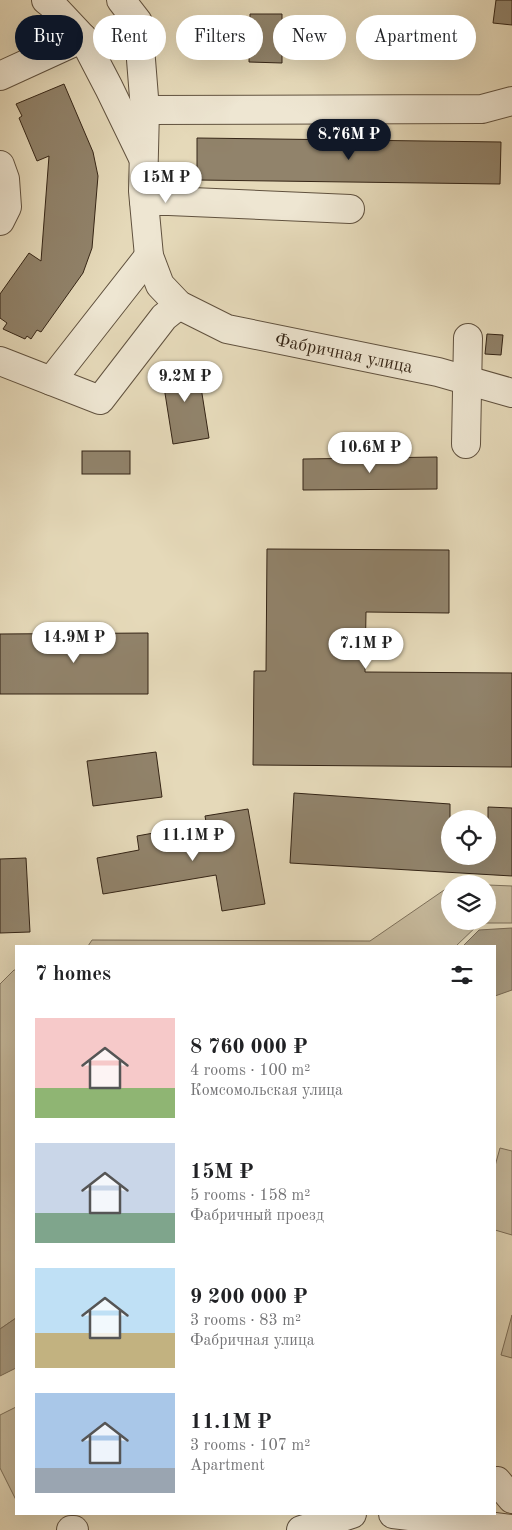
<!DOCTYPE html>
<meta charset="utf-8">
<style>
:root{--surface:#fff;--page:#f6f6f6;--text:#202124;--muted:#757577;--accent:#111827}
body{margin:0;font-family:"Old Standard TT",serif;background:var(--page);color:var(--text);height:100vh;display:flex;flex-direction:column;font-size:19px;white-space:nowrap}
*{box-sizing:border-box;margin:0}
p{font-size:16px;color:var(--muted)}
.icon{flex:none;width:28px;height:28px;fill:none;stroke:currentColor;stroke-width:2;stroke-linecap:round;stroke-linejoin:round}
.map{position:relative;flex:1;overflow:hidden}
.drawer{position:absolute;left:15px;top:945px;width:481px;height:570px;display:flex;flex-direction:column;background:var(--surface);border-radius:0px;box-shadow:0 5px 20px #0002}
.drawer>*{flex:none}
.hud{position:absolute;left:15px;top:15px;width:482px;height:45px;display:flex;gap:10px}
.controls{position:absolute;left:441px;top:810px;display:grid;gap:10px}
.controls a{display:grid;place-items:center;width:55px;height:55px;border-radius:50%;background:var(--surface);box-shadow:0 5px 20px #0002;font-size:25px}
.price{position:absolute;translate:-50% -42px;padding:0 11px;border-radius:18px;background:#fff;color:#222;font-size:16px;line-height:32px;filter:drop-shadow(0 1px 2px #0008)}
.price::after{content:'';position:absolute;left:50%;top:30px;width:15px;height:11px;margin-left:-8px;background:inherit;clip-path:polygon(0 0,100% 0,50% 100%)}
.price.selected{background:var(--accent);color:#fff}
ul{padding:0;list-style:none}
li{display:flex;align-items:center;gap:15px;height:125px;padding:0 20px}
li span{display:grid;place-items:center;flex:none;width:140px;height:100px;border-radius:0px;color:#555}
li>.icon{margin-inline-start:auto}
span .icon{width:60px;height:60px;fill:#fffc;stroke-width:1}
li b{font-size:21px}
h2{display:flex;justify-content:space-between;align-items:center;height:60px;padding:0 20px;font-size:21px}
.chip{padding:0 18px;border-radius:22px;background:var(--surface);box-shadow:0 5px 20px #0002;font-size:18px;line-height:45px}
.chip.selected{background:var(--accent);color:#fff}
.map>svg:first-child{display:block}
.green{fill:#c7ba9d;stroke:#7e705a}
.water{fill:#a99c82;stroke:#7b6c57}
.building{fill:#91836b;stroke:#352516}
.lines{fill:none;stroke-linecap:round;stroke-linejoin:round}
.minor-casing{stroke:#61523f;stroke-width:30}
.minor{stroke:#eee6d2;stroke-width:28}
.labels{text-anchor:middle;stroke-width:4;stroke-linejoin:round;paint-order:stroke}
.street-label{font-size:18px;fill:#352516;stroke:#eee6d2}
</style>
<div class="map">
<svg width="512" height="1530" viewBox="0 0 512 1530">
<rect width="100%" height="100%" fill="#e5d9b9"/>
<filter id="stains"><feTurbulence type="fractalNoise" baseFrequency=".004" numOctaves="4"/><feColorMatrix values="0 0 0 0 .2 0 0 0 0 .09 0 0 0 0 .02 0 0 0 .5 -.17"/></filter>
<radialGradient id="worn" r=".72"><stop offset=".6" stop-color="#630" stop-opacity="0"/><stop offset="1" stop-color="#630" stop-opacity=".3"/></radialGradient>
<g class="green">
<polygon points="488,885 512,886 512,923 480,923 456,946 88,946 92,940 370,941 450,886 450,921 488,921"/>
<polygon points="14,970 16,970 16,1318 0,1329 0,984"/>
<polygon points="500,1148 512,1151 512,1235 495,1230 495,1166"/>
<polygon points="512,1315 512,1358 501,1355"/>
<polygon points="16,1407 16,1500 0,1468 0,1415"/>
</g>
<g class="water">
<polygon points="512,928 512,990 495,996 495,946 463,946 479,930"/>
<polygon points="16,1318 16,1368 0,1376 0,1329"/>
</g>
<g class="building">
<polygon points="496,0 512,0 512,25 493,23"/>
<polygon points="250,14 282,14 282,63 249,62"/>
<polygon points="64,84 93,152 98,176 92,248 83,273 41,332 37,330 31,339 27,336 25,339 3,329 7,323 0,318 0,294 29,253 41,261 49,156 37,161 19,118 22,116 16,104"/>
<polygon points="197,138 501,142 500,184 197,180"/>
<polygon points="487,334 503,335 501,355 485,354"/>
<polygon points="197,362 209,438 173,444 161,368"/>
<rect x="82" y="451" width="48" height="23"/>
<polygon points="437,457 437,489 303,490 303,459"/>
<polygon points="267,549 449,550 449,613 366,612 365,672 512,673 512,767 253,765 254,671 266,671"/>
<polygon points="148,633 148,694 0,694 0,634"/>
<polygon points="156,752 162,797 93,806 87,761"/>
<polygon points="294,793 450,804 450,856 488,856 488,807 512,808 512,876 290,863"/>
<polygon points="248,809 265,904 222,911 216,875 103,894 97,858 139,850 137,836 170,830 172,845 209,839 205,816"/>
<polygon points="26,858 30,932 0,933 0,859"/>
</g>
<g class="lines">
<defs>
<g id="minor">
<polyline points="46,0 51,4 83,38"/>
<path id="s1" d="M121,0L138,22L145,110L143,191L149,256L160,285L179,305L227,329L438,372L512,393"/>
<polyline points="0,76 83,38 109,88 142,156"/>
<polyline points="145,110 482,109 512,101"/>
<polyline points="0,165 5,179 7,207 0,221"/>
<polyline points="144,201 169,201 350,209"/>
<polyline points="0,361 100,400 164,317 179,305"/>
<polyline points="51,381 149,256"/>
<polyline points="466,444 468,338"/>
<polyline points="497,1481 512,1499"/>
<polyline points="393,1514 512,1529"/>
<polyline points="71,1530 74,1530"/>
<polyline points="301,1530 352,1514"/>
</g>
</defs>
<use href="#minor" class="minor-casing"/>
<use href="#minor" class="minor"/>
</g>
<g class="labels">
<g class="street-label">
<text dy="6" stroke="none"><textPath href="#s1" startOffset="494">Фабричная улица</textPath></text>
</g>
</g>
<rect width="100%" height="100%" filter="url(#stains)"/>
<rect width="100%" height="100%" fill="url(#worn)"/>
</svg>
<div class="controls">
<a><svg class="icon" aria-label="locate" viewBox="0 0 24 24"><circle cx="12" cy="12" r="6"/><path d="M12 2v4M12 18v4M2 12h4M18 12h4"/></svg></a>
<a><svg class="icon" aria-label="layers" viewBox="0 0 24 24"><path d="M12 4l9 5-9 5-9-5zM3 14l9 5 9-5"/></svg></a>
</div>
<b class="price selected" style="left:349px;top:161px">8.76M ₽</b>
<b class="price" style="left:166px;top:204px">15M ₽</b>
<b class="price" style="left:185px;top:403px">9.2M ₽</b>
<b class="price" style="left:370px;top:474px">10.6M ₽</b>
<b class="price" style="left:74px;top:664px">14.9M ₽</b>
<b class="price" style="left:366px;top:670px">7.1M ₽</b>
<b class="price" style="left:193px;top:862px">11.1M ₽</b>
<div class="hud">
<a class="chip selected">Buy</a>
<a class="chip">Rent</a>
<a class="chip">Filters</a>
<a class="chip">New</a>
<a class="chip">Apartment</a>
</div>
<section class="drawer">
<h2>7 homes<svg class="icon" aria-label="filters" viewBox="0 0 24 24"><path d="M4 7h16M4 17h16"/><circle cx="9" cy="7" r="2"/><circle cx="15" cy="17" r="2"/></svg></h2>
<ul>
<li><span style="background:linear-gradient(#f6c9c9 70%,#8fb573 0)"><svg class="icon" aria-label="home" viewBox="0 0 24 24"><path d="M3 11l9-7 9 7M6 9v11h12V9"/></svg></span><div><b>8 760 000 ₽</b><p>4 rooms · 100 m²</p><p>Комсомольская улица</p></div></li>
<li><span style="background:linear-gradient(#c9d6e8 70%,#7fa58c 0)"><svg class="icon" aria-label="home" viewBox="0 0 24 24"><path d="M3 11l9-7 9 7M6 9v11h12V9"/></svg></span><div><b>15M ₽</b><p>5 rooms · 158 m²</p><p>Фабричный проезд</p></div></li>
<li><span style="background:linear-gradient(#bfe0f5 65%,#c2b280 0)"><svg class="icon" aria-label="home" viewBox="0 0 24 24"><path d="M3 11l9-7 9 7M6 9v11h12V9"/></svg></span><div><b>9 200 000 ₽</b><p>3 rooms · 83 m²</p><p>Фабричная улица</p></div></li>
<li><span style="background:linear-gradient(#a9c7e8 75%,#9aa5b1 0)"><svg class="icon" aria-label="home" viewBox="0 0 24 24"><path d="M3 11l9-7 9 7M6 9v11h12V9"/></svg></span><div><b>11.1M ₽</b><p>3 rooms · 107 m²</p><p>Apartment</p></div></li>
</ul>
</section>
</div>
